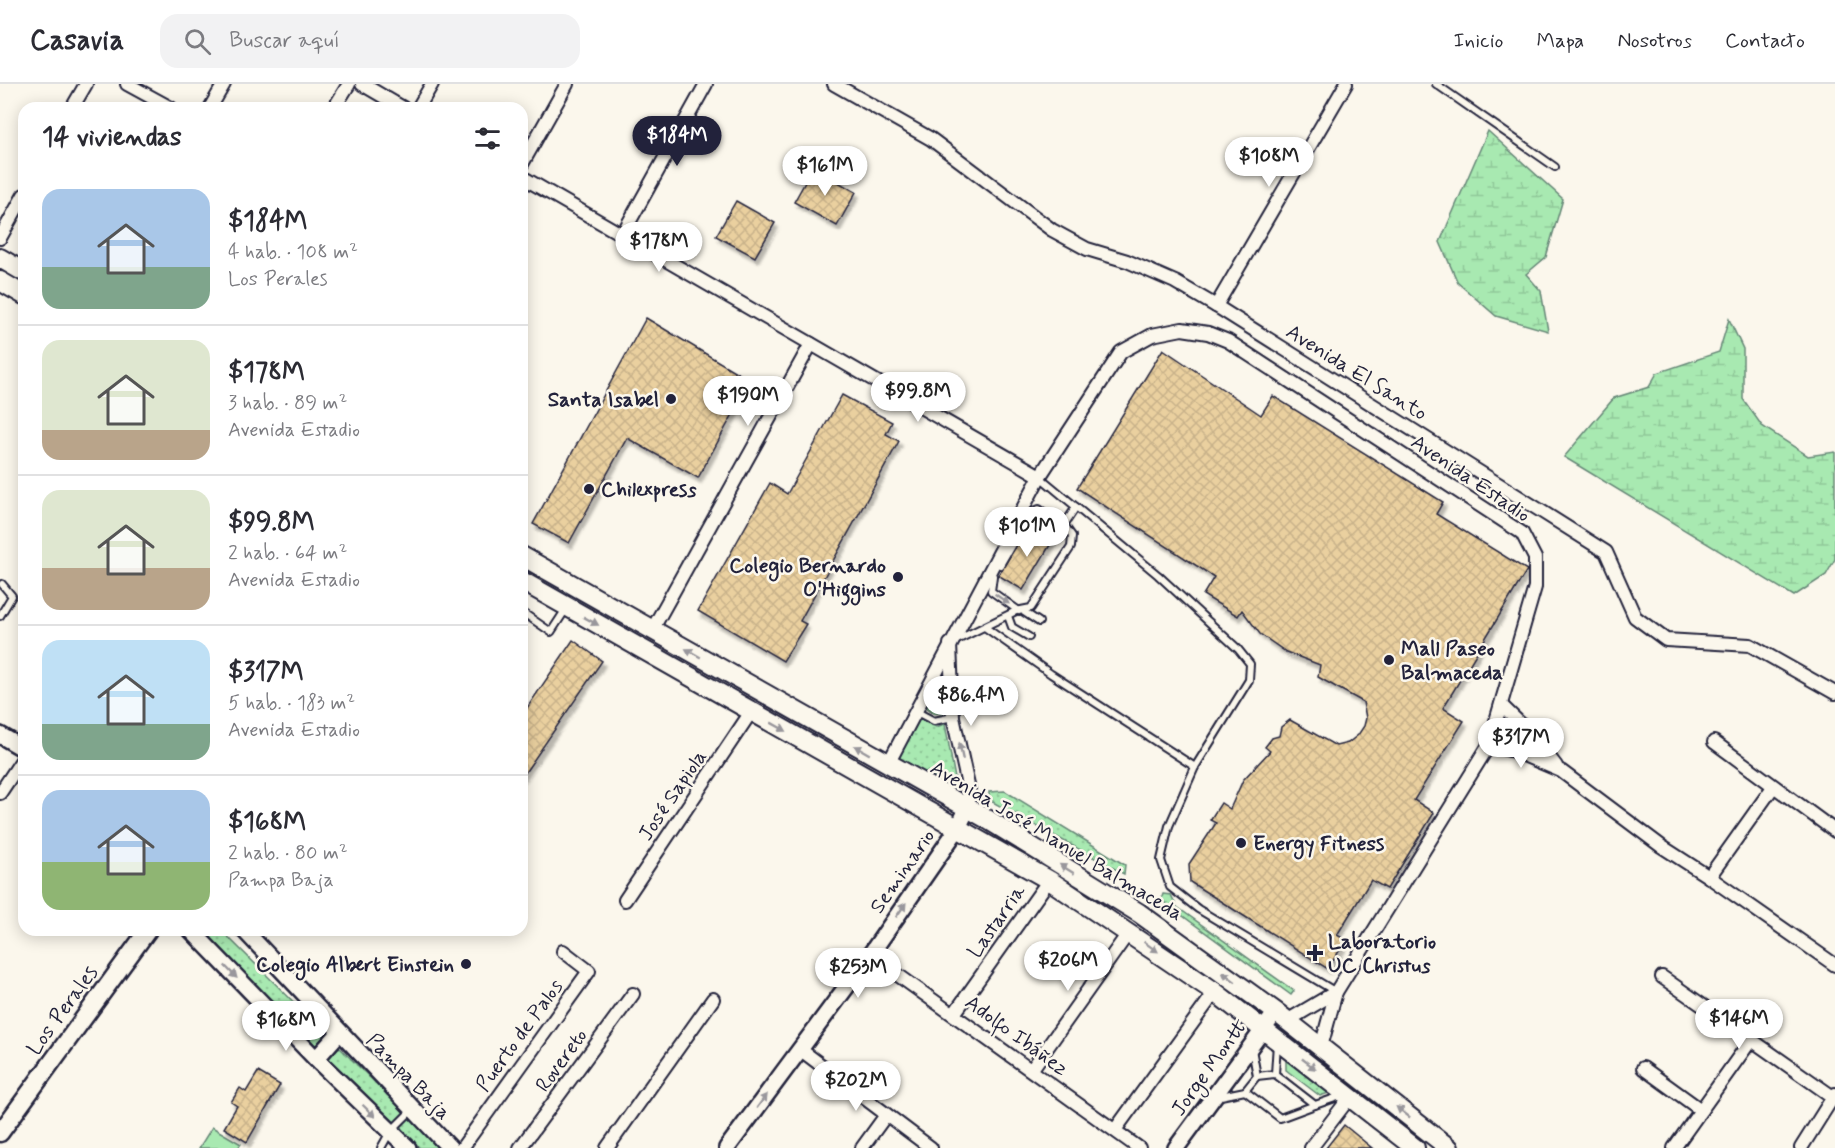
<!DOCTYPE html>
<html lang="es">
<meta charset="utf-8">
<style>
:root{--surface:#fff;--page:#f2f2f3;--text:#2b2b33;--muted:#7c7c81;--line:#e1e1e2;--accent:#22223b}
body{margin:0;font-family:Mynerve,sans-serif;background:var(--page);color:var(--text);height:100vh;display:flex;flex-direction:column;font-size:22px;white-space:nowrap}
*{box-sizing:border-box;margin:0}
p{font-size:20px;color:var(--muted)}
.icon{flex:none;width:33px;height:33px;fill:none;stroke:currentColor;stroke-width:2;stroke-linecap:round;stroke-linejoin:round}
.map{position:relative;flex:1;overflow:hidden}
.drawer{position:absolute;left:18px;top:18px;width:510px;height:834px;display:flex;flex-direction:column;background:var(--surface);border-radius:18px;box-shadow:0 3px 15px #0003}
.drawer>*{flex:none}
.price{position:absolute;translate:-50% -51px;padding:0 14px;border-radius:21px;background:#fff;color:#222;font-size:20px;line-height:39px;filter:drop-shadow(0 2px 3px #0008)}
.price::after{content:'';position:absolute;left:50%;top:36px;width:18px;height:14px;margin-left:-9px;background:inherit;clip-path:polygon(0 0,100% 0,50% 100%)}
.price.active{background:var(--accent);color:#fff}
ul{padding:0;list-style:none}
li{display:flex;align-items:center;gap:18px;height:150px;padding:0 24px}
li+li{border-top:2px solid var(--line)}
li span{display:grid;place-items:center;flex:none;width:168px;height:120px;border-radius:18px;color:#555}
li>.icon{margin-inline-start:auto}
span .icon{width:72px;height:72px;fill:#fffc;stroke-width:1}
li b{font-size:26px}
h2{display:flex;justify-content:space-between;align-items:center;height:72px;padding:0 24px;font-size:26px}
header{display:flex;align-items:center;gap:36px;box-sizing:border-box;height:84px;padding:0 30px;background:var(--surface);border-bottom:2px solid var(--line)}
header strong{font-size:28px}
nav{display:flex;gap:33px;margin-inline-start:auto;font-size:21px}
.search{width:420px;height:54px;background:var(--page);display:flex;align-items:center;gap:15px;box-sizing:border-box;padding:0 21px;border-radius:18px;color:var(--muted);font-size:22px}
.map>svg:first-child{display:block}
.grass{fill:url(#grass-dots);stroke:#658676;stroke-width:1.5}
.wetland{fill:url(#wetland-marsh);stroke:#658676;stroke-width:1.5}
.green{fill:#a8e9b1;stroke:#658676;stroke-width:1.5}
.building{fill:url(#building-cross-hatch);stroke:#22223b;stroke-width:1.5;filter:url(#shadow)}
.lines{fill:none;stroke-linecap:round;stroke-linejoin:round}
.service-casing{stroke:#22223b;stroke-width:10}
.minor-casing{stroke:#22223b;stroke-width:16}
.tertiary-casing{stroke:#22223b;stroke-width:20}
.secondary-casing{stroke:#22223b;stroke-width:21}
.primary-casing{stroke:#22223b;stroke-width:22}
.service{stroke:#fbf7ec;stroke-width:6}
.minor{stroke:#fbf7ec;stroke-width:12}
.tertiary{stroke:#fbf7ec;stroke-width:15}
.secondary{stroke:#fbf7ec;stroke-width:16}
.primary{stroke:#fbf7ec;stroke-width:18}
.oneway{fill:#99979c}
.poi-dot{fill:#22223b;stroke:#fbf7ec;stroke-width:2}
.labels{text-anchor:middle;stroke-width:5;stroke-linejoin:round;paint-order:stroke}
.street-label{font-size:21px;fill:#22223b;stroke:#fbf7ec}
.poi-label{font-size:21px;font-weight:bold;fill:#22223b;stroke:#fbf7ec;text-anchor:start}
</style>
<header>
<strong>Casavia</strong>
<div class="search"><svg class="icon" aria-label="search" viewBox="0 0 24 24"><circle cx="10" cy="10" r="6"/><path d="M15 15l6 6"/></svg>Buscar aquí</div>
<nav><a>Inicio</a><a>Mapa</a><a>Nosotros</a><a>Contacto</a></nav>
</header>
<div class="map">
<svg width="1835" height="1064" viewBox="0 0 1835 1064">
<defs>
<pattern id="grass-dots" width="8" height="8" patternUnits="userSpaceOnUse" patternTransform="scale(1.5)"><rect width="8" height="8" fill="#a8e9b1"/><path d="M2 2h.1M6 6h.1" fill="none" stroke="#90c899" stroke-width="1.8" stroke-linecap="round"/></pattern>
<pattern id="wetland-marsh" width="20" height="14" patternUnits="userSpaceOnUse" patternTransform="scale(1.5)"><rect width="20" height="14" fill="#a8e9b1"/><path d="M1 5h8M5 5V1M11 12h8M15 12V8" fill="none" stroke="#90c899"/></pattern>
<pattern id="building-cross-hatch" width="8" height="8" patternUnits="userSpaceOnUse" patternTransform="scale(1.5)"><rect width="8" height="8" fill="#ead09f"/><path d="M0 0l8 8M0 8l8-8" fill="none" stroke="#c8b28a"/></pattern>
<filter id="shadow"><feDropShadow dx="3" dy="5" stdDeviation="1.5" flood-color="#0004"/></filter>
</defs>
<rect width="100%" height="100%" fill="#fbf7ec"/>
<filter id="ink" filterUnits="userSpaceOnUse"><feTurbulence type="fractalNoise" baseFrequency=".0167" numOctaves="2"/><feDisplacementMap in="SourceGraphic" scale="12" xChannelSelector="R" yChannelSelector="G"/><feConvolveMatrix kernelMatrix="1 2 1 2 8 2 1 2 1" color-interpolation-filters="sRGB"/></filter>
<g filter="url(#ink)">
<g class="grass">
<polygon points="944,579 943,629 934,629 925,622"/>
<polygon points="916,634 936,643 945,640 957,705 897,675"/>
<polygon points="1005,707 1125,781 1124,790 989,716 989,708"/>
<polygon points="1163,810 1171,811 1177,823 1294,907 1291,911 1161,816"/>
<polygon points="188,846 221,846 441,1064 420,1064"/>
<polygon points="1286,969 1335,1007 1320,1012 1286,986"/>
</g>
<g class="wetland">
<polygon points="1488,47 1563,115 1546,173 1526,190 1541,207 1548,247 1496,232 1458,199 1440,158"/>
<polygon points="1729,235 1743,265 1743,315 1762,342 1808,372 1835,368 1835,475 1826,491 1794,512 1564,373 1614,314 1649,303 1657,289 1719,268"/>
</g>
<polygon class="green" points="212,1043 241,1060 238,1064 199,1064"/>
<g class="building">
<polygon points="813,84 856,108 837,142 794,118"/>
<polygon points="736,117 775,139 755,173 716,152"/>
<polygon points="646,234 751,297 698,394 627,354 569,459 533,440"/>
<polygon points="1163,265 1261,331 1273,312 1443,418 1436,430 1527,486 1443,624 1464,637 1414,716 1434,729 1387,805 1371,796 1337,851 1346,856 1328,885 1190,798 1189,780 1216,739 1210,736 1221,719 1230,725 1243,696 1270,667 1265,663 1272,654 1279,652 1281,643 1290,636 1336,662 1348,659 1358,651 1364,642 1366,634 1363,618 1318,593 1320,581 1286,568 1260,550 1242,526 1238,532 1203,511 1214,493 1077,404"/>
<polygon points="842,311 892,338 886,350 899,357 800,537 806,540 783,577 698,527 770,399 787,410"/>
<polygon points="1040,442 1056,451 1023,506 998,491 1024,450 1032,454"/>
<polygon points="573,556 602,577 522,693 522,620 527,624"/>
<polygon points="258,988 280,1001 247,1058 224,1044 237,1022 231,1018 240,1004 246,1008"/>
<polygon points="1344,1041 1372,1064 1326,1064"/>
</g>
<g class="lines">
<defs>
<g id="service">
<polyline points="1436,0 1555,83"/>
<polyline points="1040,393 1158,491 1238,565 1250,580 1249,596 1195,683 1169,742 1161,776 1170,803 1198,825 1336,908"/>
<polyline points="1064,441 1076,423"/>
<polyline points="993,492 991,507 1019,527"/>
<polyline points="522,528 551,548 566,525"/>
<polyline points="1024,528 1039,538"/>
<polyline points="0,532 12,512 2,500"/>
<polyline points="1008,532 1012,543 1029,553"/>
<polyline points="986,544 1051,590 1195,683"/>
<polyline points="955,557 1016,527 1031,524 1071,463 1072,452 1064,441 1039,425 1030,429 1000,481"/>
<polyline points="915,627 934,637 953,633"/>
<polyline points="1277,959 1275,990 1315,1021 1341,1012"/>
<polyline points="1257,992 1275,990"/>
<polyline points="1245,1007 1280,1034 1315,1021"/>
<polyline points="1216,1013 1245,1007 1257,992 1252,965"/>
<polyline points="381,1064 390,1048 412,1026"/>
</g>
<g id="minor">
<polyline points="127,0 171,24"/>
<polyline points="362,0 403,24"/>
<polyline points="834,0 931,55 1052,146 1087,165 1127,177 1175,198 1216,222 1606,468 1635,533 1666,556 1750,561 1835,609"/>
<polyline points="72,24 86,0"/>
<polyline points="210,24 224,0"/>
<polyline points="334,24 349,0"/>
<polyline points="418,24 432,0"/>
<polyline points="522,80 567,0"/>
<polyline points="522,93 1040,392"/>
<polyline points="622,151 706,0"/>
<polyline points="0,154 24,111"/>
<polyline points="1216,222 1346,0"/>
<polyline points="652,546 811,260"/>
<polyline points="950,560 953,633 969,706 967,725"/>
<polyline points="1501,621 1533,652 1556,682"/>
<polyline points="1714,658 1835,747"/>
<polyline points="1489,661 1514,667 1561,687 1661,762 1709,793 1835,881"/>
<polyline points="888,680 1040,392 1121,268 1152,251 1182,245 1208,249 1228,257 1522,449 1535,474 1535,503 1489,661 1336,908 1321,963"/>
<polyline points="0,709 24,673"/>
<polyline points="1709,793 1773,703"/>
<polyline points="625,816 751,628"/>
<polyline points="870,871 1139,1064"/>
<polyline points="1662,893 1833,1013"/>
<polyline points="954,930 1049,796"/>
<polyline points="1287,937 1336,908"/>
<polyline points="801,966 931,1064"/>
<polyline points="1643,984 1701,1026"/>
<polyline points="1032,985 1129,848"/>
<polyline points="1115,1046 1215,908"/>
<polyline points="462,1064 589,887 563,867"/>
<polyline points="520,1064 633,910"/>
<polyline points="607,1064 713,915"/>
<polyline points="862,1064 886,1031"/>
<polyline points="1311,1064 1350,1013"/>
<polyline points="1674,1064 1751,956"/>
<polyline points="1801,1064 1835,1010"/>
</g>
<g id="tertiary">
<polyline points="0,651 24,665"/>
<polyline points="191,846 316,975 408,1064"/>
<polyline points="244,846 450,1064"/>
<polyline points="316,975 339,949"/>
<polyline points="727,1064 870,871 958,744 967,725"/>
<polyline points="1176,1064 1276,928"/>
</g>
<polyline id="secondary" points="0,1049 148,846"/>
<g id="primary">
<polyline points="0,174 24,188"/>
<polyline points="0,197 24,211"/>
<polyline points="522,472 987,735 1139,829 1276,928 1449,1064"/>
<polyline points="522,497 1049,796 1215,908 1415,1064"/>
</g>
</defs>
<use href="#service" class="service-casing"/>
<use href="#minor" class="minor-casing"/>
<use href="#tertiary" class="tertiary-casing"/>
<use href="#secondary" class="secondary-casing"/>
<use href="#primary" class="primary-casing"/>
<use href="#service" class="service"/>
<use href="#minor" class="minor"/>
<use href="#tertiary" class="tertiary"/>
<use href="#secondary" class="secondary"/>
<use href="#primary" class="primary"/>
</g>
<defs><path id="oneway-solid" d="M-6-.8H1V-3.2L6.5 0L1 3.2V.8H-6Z" transform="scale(1.5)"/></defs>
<g class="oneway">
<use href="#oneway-solid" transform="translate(1002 515) rotate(35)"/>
<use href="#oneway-solid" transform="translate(591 537) rotate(29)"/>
<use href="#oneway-solid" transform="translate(693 569) rotate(-150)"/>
<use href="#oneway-solid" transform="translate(779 643) rotate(29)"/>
<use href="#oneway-solid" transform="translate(862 666) rotate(-150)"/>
<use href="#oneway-solid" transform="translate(961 667) rotate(-102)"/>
<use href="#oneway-solid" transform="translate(1067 785) rotate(-148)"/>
<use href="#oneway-solid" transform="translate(901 826) rotate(-55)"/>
<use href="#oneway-solid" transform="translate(1151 863) rotate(35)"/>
<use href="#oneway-solid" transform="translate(231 888) rotate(46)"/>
<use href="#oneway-solid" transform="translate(1229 893) rotate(-143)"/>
<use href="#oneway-solid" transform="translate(1309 980) rotate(38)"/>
<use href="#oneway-solid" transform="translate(762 1017) rotate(-53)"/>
<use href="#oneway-solid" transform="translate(369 1027) rotate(44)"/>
<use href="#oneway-solid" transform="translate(1403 1028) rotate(-142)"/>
</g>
</g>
<g class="poi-dot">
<circle cx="671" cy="315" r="6"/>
<circle cx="589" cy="405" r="6"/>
<circle cx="898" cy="493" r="6"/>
<circle cx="1389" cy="576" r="6"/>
<circle cx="1241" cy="759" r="6"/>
<path d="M1312 860h6v6h6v6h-6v6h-6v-6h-6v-6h6z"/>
<circle cx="466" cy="880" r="6"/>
</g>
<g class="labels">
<g class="street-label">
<text transform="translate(1357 288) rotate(32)" y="7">Avenida El Santo</text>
<text transform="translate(1471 394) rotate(34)" y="7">Avenida Estadio</text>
<text transform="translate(672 711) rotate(-56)" y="7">José Sapiola</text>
<text transform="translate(1057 756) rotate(31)" y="7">Avenida José Manuel Balmaceda</text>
<text transform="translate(902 787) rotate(-55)" y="7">Seminario</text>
<text transform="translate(996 837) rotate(-55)" y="7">Lastarria</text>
<text transform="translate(62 926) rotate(-54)" y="7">Los Perales</text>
<text transform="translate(519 951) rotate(-54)" y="7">Puerto de Palos</text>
<text transform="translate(1017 951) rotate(36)" y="7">Adolfo Ibáñez</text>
<text transform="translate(561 976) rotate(-54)" y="7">Rovereto</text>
<text transform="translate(1209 983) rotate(-54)" y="7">Jorge Montt</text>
<text transform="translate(409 992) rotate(46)" y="7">Pampa Baja</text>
</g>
<g class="poi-label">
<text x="659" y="322" text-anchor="end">Santa Isabel</text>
<text x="601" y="412">Chilexpress</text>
<text x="886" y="488" text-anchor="end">Colegio Bernardo<tspan x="886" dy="24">O'Higgins</tspan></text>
<text x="1401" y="571">Mall Paseo<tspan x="1401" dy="24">Balmaceda</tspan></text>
<text x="1253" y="766">Energy Fitness</text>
<text x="1328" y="864">Laboratorio<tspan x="1328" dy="24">UC Christus</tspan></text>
<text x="454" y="887" text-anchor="end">Colegio Albert Einstein</text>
</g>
</g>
</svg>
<b class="price active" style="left:677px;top:83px">$184M</b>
<b class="price" style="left:1269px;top:104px">$108M</b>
<b class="price" style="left:825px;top:113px">$161M</b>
<b class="price" style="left:659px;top:189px">$178M</b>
<b class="price" style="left:918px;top:339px">$99.8M</b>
<b class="price" style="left:748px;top:343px">$190M</b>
<b class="price" style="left:1027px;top:474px">$101M</b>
<b class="price" style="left:971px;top:643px">$86.4M</b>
<b class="price" style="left:1521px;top:685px">$317M</b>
<b class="price" style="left:1068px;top:908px">$206M</b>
<b class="price" style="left:858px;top:915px">$253M</b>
<b class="price" style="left:1739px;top:966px">$146M</b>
<b class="price" style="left:286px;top:968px">$168M</b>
<b class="price" style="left:856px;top:1028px">$202M</b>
<section class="drawer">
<h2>14 viviendas<svg class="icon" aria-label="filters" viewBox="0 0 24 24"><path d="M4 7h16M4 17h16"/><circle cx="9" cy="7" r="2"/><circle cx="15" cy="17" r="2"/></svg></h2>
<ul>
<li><span style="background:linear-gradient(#a9c7e8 65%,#7fa58c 0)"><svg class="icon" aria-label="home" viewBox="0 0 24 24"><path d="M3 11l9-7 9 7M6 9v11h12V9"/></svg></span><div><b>$184M</b><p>4 hab. · 108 m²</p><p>Los Perales</p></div></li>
<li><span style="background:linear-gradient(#dfe7d0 75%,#b9a48a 0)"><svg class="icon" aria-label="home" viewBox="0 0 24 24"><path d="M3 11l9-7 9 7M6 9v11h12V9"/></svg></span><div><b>$178M</b><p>3 hab. · 89 m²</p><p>Avenida Estadio</p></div></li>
<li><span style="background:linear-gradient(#dfe7d0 65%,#b9a48a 0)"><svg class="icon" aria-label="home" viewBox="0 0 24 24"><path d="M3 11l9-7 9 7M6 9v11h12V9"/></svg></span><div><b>$99.8M</b><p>2 hab. · 64 m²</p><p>Avenida Estadio</p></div></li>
<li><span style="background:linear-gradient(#bfe0f5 70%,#7fa58c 0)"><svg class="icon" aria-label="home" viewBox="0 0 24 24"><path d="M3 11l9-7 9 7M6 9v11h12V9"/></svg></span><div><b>$317M</b><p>5 hab. · 183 m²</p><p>Avenida Estadio</p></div></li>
<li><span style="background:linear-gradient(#a9c7e8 60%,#8fb573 0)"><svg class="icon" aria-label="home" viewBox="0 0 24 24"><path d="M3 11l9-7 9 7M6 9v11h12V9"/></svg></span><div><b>$168M</b><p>2 hab. · 80 m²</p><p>Pampa Baja</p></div></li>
</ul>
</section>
</div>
